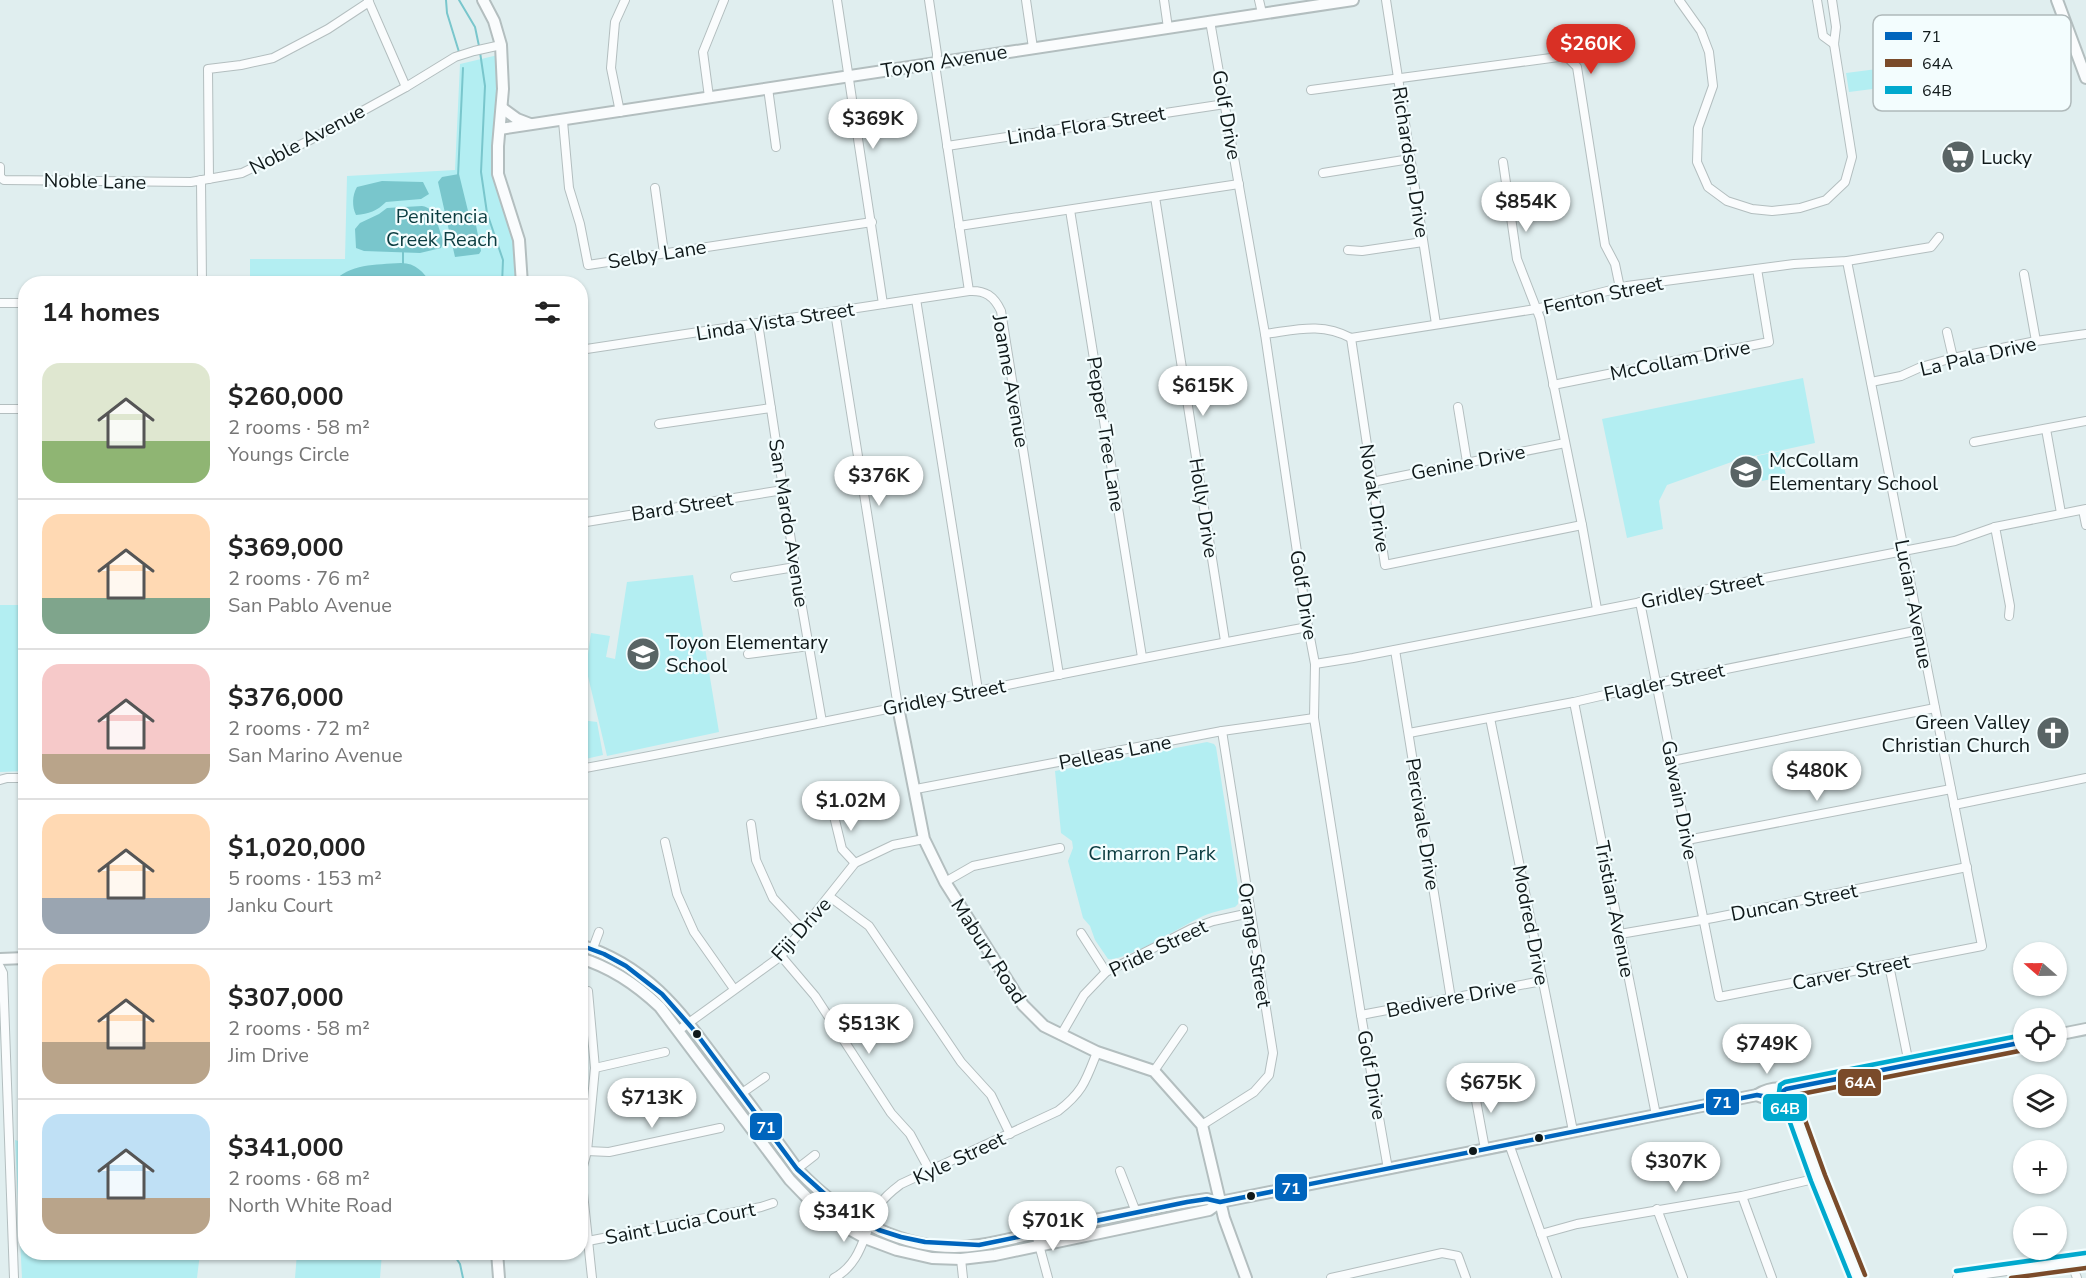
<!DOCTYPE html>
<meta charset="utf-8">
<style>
:root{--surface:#fff;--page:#f6f6f6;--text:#222;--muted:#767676;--line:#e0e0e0;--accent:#d93025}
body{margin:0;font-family:"Nunito Sans",sans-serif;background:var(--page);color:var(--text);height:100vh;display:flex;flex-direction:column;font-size:22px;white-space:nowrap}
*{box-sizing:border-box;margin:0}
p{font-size:20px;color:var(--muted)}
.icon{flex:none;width:33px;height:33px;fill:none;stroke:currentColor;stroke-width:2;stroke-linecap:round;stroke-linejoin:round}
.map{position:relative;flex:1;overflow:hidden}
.panel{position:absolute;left:18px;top:276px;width:570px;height:984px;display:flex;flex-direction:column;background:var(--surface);border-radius:24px;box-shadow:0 2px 4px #0004}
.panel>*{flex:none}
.needle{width:39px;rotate:290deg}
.controls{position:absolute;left:2013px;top:942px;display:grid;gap:12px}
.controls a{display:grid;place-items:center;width:54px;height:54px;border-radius:50%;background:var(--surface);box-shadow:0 2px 4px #0004;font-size:30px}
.price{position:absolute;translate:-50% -51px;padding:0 14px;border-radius:21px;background:#fff;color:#222;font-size:20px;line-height:39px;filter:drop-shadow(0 2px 3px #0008)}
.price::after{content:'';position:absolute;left:50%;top:36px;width:18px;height:14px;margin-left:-9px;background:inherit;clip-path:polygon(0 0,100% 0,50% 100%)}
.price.active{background:var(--accent);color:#fff}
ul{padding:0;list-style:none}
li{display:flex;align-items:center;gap:18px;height:150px;padding:0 24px}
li+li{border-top:2px solid var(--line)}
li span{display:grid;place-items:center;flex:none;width:168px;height:120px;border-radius:18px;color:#555}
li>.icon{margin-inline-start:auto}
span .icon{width:72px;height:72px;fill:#fffc;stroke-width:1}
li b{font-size:26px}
h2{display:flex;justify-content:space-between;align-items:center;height:72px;padding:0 24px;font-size:26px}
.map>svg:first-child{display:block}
.green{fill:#b3eef2}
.water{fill:#79c6cc}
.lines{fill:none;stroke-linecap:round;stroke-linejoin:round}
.stream{stroke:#79c6cc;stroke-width:2}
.street-casing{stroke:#b3bebf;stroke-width:10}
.secondary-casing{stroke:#b3bebf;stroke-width:14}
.street{stroke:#fafcfd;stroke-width:8}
.secondary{stroke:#fafcfd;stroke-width:10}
.bus-1-casing{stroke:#f3fdfe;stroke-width:9}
.bus-2-casing{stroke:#f3fdfe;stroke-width:9}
.bus-3-casing{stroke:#f3fdfe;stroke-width:9}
.bus-1{stroke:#0065bd;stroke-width:4.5}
.bus-2{stroke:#7a4b2a;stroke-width:4.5}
.bus-3{stroke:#00a9ce;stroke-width:4.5}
.bus-dot{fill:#10191a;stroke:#f3fdfe;stroke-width:2}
.labels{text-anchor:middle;stroke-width:4.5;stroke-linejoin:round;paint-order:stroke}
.street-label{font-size:20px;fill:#10191a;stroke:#f3fdfe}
.poi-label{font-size:20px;fill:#10191a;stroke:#f3fdfe;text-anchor:start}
.park-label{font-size:20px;fill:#0c3d41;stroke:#f3fdfe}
.key{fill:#f3fdfe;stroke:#afb9ba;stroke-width:1.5}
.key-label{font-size:16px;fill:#10191a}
.line-badge{stroke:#f3fdfe;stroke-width:2}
.badge-label{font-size:16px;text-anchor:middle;font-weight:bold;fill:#fff}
</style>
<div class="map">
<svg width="2086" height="1278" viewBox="0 0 2086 1278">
<rect width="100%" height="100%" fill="#e0eeef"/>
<g class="green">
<polygon points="498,55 493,174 515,244 517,283 250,283 250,259 345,259 347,176 455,170 460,64"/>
<polygon points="1885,68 1888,87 1849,92 1846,73"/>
<polygon points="1803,378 1815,443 1740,459 1667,485 1659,501 1663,529 1627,538 1602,419"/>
<polygon points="1781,451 1786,476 1762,481 1757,456"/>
<polygon points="693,575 719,732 607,756 586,668 591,633 610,636 606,657 615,659 627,582"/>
<polygon points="0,605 25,605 25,771 0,772"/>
<polygon points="581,720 597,722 603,755 581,760"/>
<path d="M1207,742L1214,744L1216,747L1239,893L1238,904L1235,907C1223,910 1210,912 1199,918C1182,926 1124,962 1108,959L1095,940L1090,926L1083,918L1068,861L1073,848L1072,841L1061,833L1055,771Z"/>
<polygon points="15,1140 25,1143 26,1252 200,1253 197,1278 22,1278"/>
<polygon points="297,1253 382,1253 380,1278 295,1278"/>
</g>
<g class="water">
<polygon points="459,174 469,215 475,220 481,251 479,254 455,257 438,182 442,177"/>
<path d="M382,181L423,182L429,194L421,199L386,202C377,211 369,214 356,215C352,207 352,195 357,187Z"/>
<path d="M422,206C437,208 437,228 444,241L441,248L420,253L364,251L356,248L355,229L360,223L379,214L387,208Z"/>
<path d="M401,263C416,263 423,272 431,283H332C350,263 375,265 401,263Z"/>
</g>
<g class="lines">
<g class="stream">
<polyline points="446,0 447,13 459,52"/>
<polyline points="459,0 475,27 479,46"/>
<polyline points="480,52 485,86 481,172 487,213 503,260 502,284"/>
<polyline points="458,176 463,68"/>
<polyline points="403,252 403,264"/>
<polyline points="452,1252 460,1264 463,1278"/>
</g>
<defs>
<g id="street">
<polyline points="368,0 406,87"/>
<polyline points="837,0 883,304"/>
<path d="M929,0L937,54L936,71L969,291C985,290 994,296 1001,311L1059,675"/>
<polyline points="1026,0 1033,48"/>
<polyline points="1164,0 1168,28"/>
<polyline points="1259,0 1262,13"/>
<polyline points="1386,0 1436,324"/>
<polyline points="1679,0 1701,31 1709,52 1713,86 1698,128 1697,162 1708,187 1727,201 1752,209 1772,211 1800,208 1826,200 1845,182 1852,157 1834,44 1836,27 1832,0"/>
<polyline points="1817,0 1823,36 1834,44"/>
<polyline points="1210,21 1265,334 1308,627 1315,664 1314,718 1361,1015 1388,1169"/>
<polyline points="768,88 776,147"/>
<polyline points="1311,90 1566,56 1577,67 1605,245 1615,264 1620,288"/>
<polyline points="709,97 703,52 724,0"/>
<polyline points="620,112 611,68 615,22 625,0"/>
<polyline points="563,121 569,188 580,224 588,265 872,222"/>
<polyline points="947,146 1225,104"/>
<polyline points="1503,162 1517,259 1540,318 1582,525 1597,609"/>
<polyline points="0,167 0,177 4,180 191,182 242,173 308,141 406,87 455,57 474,51 501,45"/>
<polyline points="1323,173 1410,159"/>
<polyline points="209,179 208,69 241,65 273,58 328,29 369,2"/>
<polyline points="201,180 202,284"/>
<polyline points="655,188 664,253"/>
<polyline points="1155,197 1225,641"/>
<polyline points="1070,210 1142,657"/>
<polyline points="959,226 1239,184"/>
<polyline points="1348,250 1362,251 1423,242"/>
<polyline points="2024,274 2036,341"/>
<polyline points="916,299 978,690"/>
<polyline points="0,303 26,303"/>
<polyline points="835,312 898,707"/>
<polyline points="758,323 795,567 822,722"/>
<polyline points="1947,332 1953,358"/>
<path d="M1265,334C1296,330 1321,322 1351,338L1536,309L1627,286L1794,264L1847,261L1931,247L1939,237"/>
<polyline points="1351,338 1385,565 1582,525"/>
<polyline points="580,350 969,291"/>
<polyline points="1871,382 1901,376 1921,367 1953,358 2036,341 2086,334"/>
<polyline points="1553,385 1769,342 1757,269"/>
<polyline points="1458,407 1467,462"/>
<polyline points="0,409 26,409"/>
<polyline points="659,424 771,408"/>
<polyline points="2046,429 2061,513"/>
<polyline points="1974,442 2086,421"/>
<polyline points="1372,482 1565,443"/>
<polyline points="2083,510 2086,525"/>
<polyline points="580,523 783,490"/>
<polyline points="1995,527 2010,606 2009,616"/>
<polyline points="735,577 795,567"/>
<polyline points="1640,602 1719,997 1982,946 1847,261"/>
<polyline points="1395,650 1451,999"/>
<polyline points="748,654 809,646"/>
<polyline points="1315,664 1353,658 1955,541 1995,527 2086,509"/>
<polyline points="1574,702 1656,1115"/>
<polyline points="1490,718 1573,1131"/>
<polyline points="1409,733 1574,702 1657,683 1920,630"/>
<polyline points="1672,761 1935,708"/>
<path d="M580,769C823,724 1065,671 1308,627"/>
<polyline points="0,780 7,778 26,778"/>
<polyline points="916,789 1222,731 1314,718"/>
<polyline points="1954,805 2086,778"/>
<polyline points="832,808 842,849 855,863"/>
<polyline points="751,824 756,860 773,898 803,930"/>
<polyline points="1687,840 1951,789"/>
<polyline points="665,842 677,894 694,932 734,989"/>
<polyline points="945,882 973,866 1060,848"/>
<polyline points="830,897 869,926 961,1062 991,1095 1010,1134"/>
<polyline points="1081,933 1106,972"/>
<polyline points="1620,934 1713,918 1967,867"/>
<polyline points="593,948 599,932"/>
<polyline points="781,956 815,996 891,1113 910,1134 930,1171"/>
<polyline points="1889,965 1909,1064"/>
<polyline points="0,967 3,973 14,1278"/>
<polyline points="588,991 595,1068 587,1151 581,1174 592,1278"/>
<polyline points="1361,1015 1542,981"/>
<polyline points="679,1030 781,956 855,863 893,845 924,839"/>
<polyline points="1061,1035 1084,995 1106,972 1191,929 1213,921 1250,913"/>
<polyline points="595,1068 665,1052"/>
<polyline points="1154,1071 1183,1029"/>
<polyline points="1473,1084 1485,1149"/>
<polyline points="1786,1089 1818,1178 1858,1278"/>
<polyline points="742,1093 765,1077"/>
<polyline points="1202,1125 1254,1092 1269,1075 1273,1053 1222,731"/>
<polyline points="1509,1144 1557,1278"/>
<polyline points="587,1151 609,1152 720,1128"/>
<polyline points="797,1169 815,1155"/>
<polyline points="1120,1171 1136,1212"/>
<polyline points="1742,1196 1772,1278"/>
<polyline points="1657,1209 1683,1278"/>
<polyline points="1032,1219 1048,1278"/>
<polyline points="1541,1234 1577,1224 1742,1196 1818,1178"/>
<polyline points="588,1241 761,1207 773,1203"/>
<polyline points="961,1259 963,1278"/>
<polyline points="2071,1262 2077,1278"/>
<path d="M834,1278C864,1262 863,1230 880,1204C886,1195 893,1190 901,1184L1058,1111C1083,1092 1086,1080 1097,1052"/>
<polyline points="1331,1278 1442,1253 1458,1256 1466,1278"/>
<polyline points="1957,1278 2086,1260"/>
</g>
<g id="secondary">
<polyline points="483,0 494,21 501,45 503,89 498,146 498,174 519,240 522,284"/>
<polyline points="2057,0 2086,78"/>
<polyline points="502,108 517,119 530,124"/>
<polyline points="500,129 1353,0"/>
<polyline points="898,707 924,839 945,882 1023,1005 1044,1026 1097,1052 1154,1071 1202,1125 1224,1218 1246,1278"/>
<path d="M580,945C649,966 682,1014 723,1069C748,1102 773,1135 797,1169C844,1219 909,1256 980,1245C1006,1241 1031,1234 1056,1228C1100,1219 1143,1210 1187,1202L1207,1199L1220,1202"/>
<path d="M580,958C610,967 638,986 660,1007L790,1180L819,1210L847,1228L865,1238L897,1250L932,1258L961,1259L995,1255L1209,1210L1220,1202L1230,1200L1757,1095C1767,1089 1775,1087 1786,1089L2024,1042"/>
<polyline points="0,959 26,958"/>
<polyline points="2056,1035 2086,1029"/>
<path d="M1757,1095C1769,1101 1777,1098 1786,1089"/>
<polyline points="497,1252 499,1278"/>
</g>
</defs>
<use href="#street" class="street-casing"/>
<use href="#secondary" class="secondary-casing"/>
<use href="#street" class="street"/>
<use href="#secondary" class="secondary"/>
<defs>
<polyline id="bus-1" points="580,945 604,954 626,966 662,994 693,1029 797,1169 837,1205 879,1230 901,1237 925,1242 979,1245 1187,1202 1207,1199 1220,1202 1757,1095 1773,1098 1786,1089 2024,1042"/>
<g id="bus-2">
<polyline points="1865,1275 1825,1175 1796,1095 2024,1050"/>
<polyline points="2011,1278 2086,1268"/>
</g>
<g id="bus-3">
<polyline points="1956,1271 2085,1253"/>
<polyline points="1850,1278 1811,1181 1779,1092 1780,1085 1785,1082 2023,1035"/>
</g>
</defs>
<use href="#bus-1" class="bus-1-casing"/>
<use href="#bus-2" class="bus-2-casing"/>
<use href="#bus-3" class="bus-3-casing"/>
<use href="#bus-1" class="bus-1"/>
<use href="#bus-2" class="bus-2"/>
<use href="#bus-3" class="bus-3"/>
</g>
<defs>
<symbol id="supermarket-disc" viewBox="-11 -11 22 22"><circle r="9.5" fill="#596465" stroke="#f3fdfe"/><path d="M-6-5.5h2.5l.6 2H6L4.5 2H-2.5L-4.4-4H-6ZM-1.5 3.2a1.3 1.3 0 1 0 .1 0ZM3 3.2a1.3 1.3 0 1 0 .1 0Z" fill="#fff"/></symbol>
<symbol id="school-disc" viewBox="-11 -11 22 22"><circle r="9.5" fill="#596465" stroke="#f3fdfe"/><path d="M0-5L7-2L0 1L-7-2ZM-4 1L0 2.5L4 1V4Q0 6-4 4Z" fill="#fff"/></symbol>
<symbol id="church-disc" viewBox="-11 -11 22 22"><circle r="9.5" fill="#596465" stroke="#f3fdfe"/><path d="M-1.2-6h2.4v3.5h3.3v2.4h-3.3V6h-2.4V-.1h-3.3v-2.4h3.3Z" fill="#fff"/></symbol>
</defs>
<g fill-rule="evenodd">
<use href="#supermarket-disc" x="1939" y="138" width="38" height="38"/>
<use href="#school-disc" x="1727" y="453" width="38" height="38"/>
<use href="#school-disc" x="624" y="635" width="38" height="38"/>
<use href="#church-disc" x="2034" y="714" width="38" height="38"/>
</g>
<g class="bus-dot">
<circle cx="697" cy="1034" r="5"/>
<circle cx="1539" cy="1138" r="5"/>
<circle cx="1473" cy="1151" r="5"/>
<circle cx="1251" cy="1196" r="5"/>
</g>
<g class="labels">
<g class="street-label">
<text transform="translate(944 61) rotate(-9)" y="7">Toyon Avenue</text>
<text transform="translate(1227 115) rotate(80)" y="7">Golf Drive</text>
<text transform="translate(1086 125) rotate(-9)" y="7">Linda Flora Street</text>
<text transform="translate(307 139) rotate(-28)" y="7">Noble Avenue</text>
<text transform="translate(1411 162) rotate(81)" y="7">Richardson Drive</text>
<text transform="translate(95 181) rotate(1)" y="7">Noble Lane</text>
<text transform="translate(657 254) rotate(-9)" y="7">Selby Lane</text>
<text transform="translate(1603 295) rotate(-12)" y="7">Fenton Street</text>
<text transform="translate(775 321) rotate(-9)" y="7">Linda Vista Street</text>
<text transform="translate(1978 356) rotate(-13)" y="7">La Pala Drive</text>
<text transform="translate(1680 360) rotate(-11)" y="7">McCollam Drive</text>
<text transform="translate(1011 381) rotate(80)" y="7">Joanne Avenue</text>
<text transform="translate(1106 434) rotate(81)" y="7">Pepper Tree Lane</text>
<text transform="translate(1468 462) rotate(-11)" y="7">Genine Drive</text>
<text transform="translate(1375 498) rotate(81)" y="7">Novak Drive</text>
<text transform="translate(682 506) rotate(-9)" y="7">Bard Street</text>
<text transform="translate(1204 508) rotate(81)" y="7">Holly Drive</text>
<text transform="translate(789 523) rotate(81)" y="7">San Mardo Avenue</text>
<text transform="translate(1702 590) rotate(-11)" y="7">Gridley Street</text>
<text transform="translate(1304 595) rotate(81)" y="7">Golf Drive</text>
<text transform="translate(1914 604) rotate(79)" y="7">Lucian Avenue</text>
<text transform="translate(1664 682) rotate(-12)" y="7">Flagler Street</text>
<text transform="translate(944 697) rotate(-11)" y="7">Gridley Street</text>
<text transform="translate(1115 752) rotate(-11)" y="7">Pelleas Lane</text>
<text transform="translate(1680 800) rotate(79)" y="7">Gawain Drive</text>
<text transform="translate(1423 824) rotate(81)" y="7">Percivale Drive</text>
<text transform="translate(1794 902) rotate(-11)" y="7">Duncan Street</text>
<text transform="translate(1615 909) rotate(79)" y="7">Tristian Avenue</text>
<text transform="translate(1531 925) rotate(79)" y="7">Modred Drive</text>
<text transform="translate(801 929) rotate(-48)" y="7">Fiji Drive</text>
<text transform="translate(1255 945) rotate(81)" y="7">Orange Street</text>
<text transform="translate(1158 948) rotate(-26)" y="7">Pride Street</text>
<text transform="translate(989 951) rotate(57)" y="7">Mabury Road</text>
<text transform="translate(1851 972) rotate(-11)" y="7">Carver Street</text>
<text transform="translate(1451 998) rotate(-11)" y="7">Bedivere Drive</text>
<text transform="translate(1372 1075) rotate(80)" y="7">Golf Drive</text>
<text transform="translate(959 1158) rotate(-25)" y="7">Kyle Street</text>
<text transform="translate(680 1223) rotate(-11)" y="7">Saint Lucia Court</text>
</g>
<g class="poi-label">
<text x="1981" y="164">Lucky</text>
<text x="1769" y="467">McCollam<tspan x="1769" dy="23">Elementary School</tspan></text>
<text x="666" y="649">Toyon Elementary<tspan x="666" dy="23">School</tspan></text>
<text x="2030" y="729" text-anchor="end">Green Valley<tspan x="2030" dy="23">Christian Church</tspan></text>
</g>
<g class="park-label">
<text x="442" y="223">Penitencia<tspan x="442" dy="23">Creek Reach</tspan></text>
<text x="1152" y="860">Cimarron Park</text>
</g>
</g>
<rect x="1873" y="15" width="198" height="96" rx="9" class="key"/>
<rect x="1885" y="32" width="27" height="8" fill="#0065bd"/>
<rect x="1885" y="59" width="27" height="8" fill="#7a4b2a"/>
<rect x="1885" y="86" width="27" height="8" fill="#00a9ce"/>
<g class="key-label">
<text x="1922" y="42">71</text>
<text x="1922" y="69">64A</text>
<text x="1922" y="96">64B</text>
</g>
<g class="line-badge">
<rect x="1837" y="1068" width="45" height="29" rx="6" fill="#7a4b2a"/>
<rect x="1705" y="1088" width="35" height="28" rx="6" fill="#0065bd"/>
<rect x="1762" y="1093" width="46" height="29" rx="6" fill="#00a9ce"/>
<rect x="749" y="1112" width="34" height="29" rx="6" fill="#0065bd"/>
<rect x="1274" y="1173" width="34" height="29" rx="6" fill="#0065bd"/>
</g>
<g class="badge-label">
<text x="1860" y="1088">64A</text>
<text x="1722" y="1108">71</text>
<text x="1785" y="1114">64B</text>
<text x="766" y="1133">71</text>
<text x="1291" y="1194">71</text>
</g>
</svg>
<div class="controls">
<a><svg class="needle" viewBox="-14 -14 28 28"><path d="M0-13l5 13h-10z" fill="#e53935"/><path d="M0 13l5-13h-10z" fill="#767676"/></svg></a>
<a><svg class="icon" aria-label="locate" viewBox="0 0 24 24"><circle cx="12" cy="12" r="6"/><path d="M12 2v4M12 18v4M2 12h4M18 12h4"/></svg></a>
<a><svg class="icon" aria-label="layers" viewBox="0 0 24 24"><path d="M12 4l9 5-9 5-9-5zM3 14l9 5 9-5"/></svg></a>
<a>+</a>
<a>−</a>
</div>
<b class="price active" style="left:1591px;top:75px">$260K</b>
<b class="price" style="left:873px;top:150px">$369K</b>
<b class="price" style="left:1526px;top:233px">$854K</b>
<b class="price" style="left:1203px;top:417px">$615K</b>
<b class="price" style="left:879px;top:507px">$376K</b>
<b class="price" style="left:1817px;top:802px">$480K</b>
<b class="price" style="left:851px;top:832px">$1.02M</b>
<b class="price" style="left:869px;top:1055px">$513K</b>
<b class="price" style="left:1767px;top:1075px">$749K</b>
<b class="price" style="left:1491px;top:1114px">$675K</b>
<b class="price" style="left:652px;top:1129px">$713K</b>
<b class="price" style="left:1676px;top:1193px">$307K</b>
<b class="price" style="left:844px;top:1243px">$341K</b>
<b class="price" style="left:1053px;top:1252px">$701K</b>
<section class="panel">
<h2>14 homes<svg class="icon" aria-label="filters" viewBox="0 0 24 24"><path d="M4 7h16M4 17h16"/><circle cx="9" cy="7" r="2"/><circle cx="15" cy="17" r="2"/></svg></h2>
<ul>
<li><span style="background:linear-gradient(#dfe7d0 65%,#8fb573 0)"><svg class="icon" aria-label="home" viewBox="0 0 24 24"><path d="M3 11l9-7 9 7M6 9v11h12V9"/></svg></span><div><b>$260,000</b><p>2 rooms · 58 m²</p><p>Youngs Circle</p></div></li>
<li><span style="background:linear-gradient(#ffd9b3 70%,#7fa58c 0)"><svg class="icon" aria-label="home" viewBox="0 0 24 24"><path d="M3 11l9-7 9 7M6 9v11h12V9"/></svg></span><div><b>$369,000</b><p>2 rooms · 76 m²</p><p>San Pablo Avenue</p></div></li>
<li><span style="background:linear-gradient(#f6c9c9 75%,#b9a48a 0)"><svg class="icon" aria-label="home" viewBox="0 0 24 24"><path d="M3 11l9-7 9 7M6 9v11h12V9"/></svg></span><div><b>$376,000</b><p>2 rooms · 72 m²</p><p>San Marino Avenue</p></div></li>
<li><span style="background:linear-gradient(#ffd9b3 70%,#9aa5b1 0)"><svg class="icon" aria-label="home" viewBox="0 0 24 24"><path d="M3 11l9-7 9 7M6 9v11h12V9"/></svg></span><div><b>$1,020,000</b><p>5 rooms · 153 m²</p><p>Janku Court</p></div></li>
<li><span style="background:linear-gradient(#ffd9b3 65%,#b9a48a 0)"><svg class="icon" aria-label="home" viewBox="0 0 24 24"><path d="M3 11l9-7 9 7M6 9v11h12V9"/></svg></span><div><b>$307,000</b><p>2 rooms · 58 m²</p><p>Jim Drive</p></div></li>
<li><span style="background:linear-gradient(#bfe0f5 70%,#b9a48a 0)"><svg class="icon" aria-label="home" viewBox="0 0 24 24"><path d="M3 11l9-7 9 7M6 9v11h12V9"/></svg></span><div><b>$341,000</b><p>2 rooms · 68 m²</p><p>North White Road</p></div></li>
</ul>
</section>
</div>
